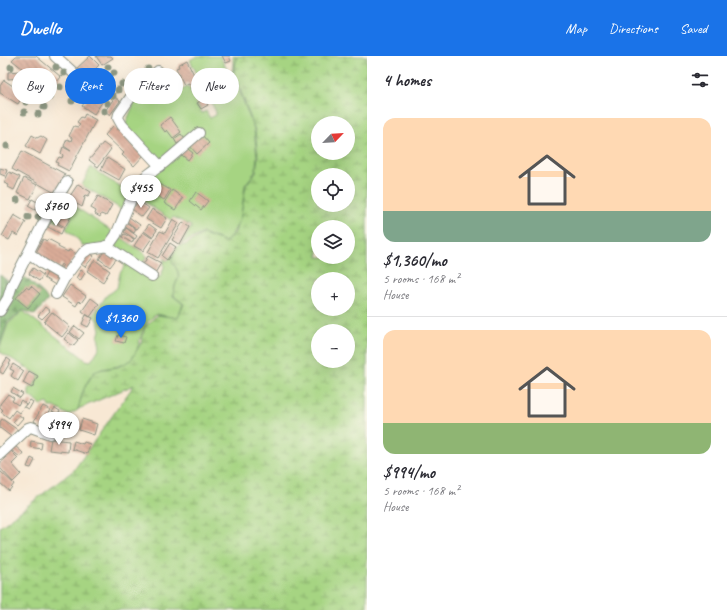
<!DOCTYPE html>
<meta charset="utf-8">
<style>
:root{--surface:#fff;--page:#f7f7f7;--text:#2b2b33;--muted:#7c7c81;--line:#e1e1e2;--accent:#1a73e8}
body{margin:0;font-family:Caveat,sans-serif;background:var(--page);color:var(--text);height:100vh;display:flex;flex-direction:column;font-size:15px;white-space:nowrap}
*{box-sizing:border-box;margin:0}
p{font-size:13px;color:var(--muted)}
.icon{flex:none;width:22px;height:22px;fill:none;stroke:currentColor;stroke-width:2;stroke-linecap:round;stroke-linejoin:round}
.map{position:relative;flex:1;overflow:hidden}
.panel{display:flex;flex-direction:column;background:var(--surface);width:360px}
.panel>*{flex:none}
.banner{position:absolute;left:12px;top:12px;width:295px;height:36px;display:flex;gap:8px}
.needle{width:26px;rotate:65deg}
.buttons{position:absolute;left:311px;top:60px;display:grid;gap:8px}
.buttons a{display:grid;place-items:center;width:44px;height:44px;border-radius:50%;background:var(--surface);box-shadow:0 4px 16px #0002;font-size:20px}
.price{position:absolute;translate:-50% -34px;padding:0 9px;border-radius:14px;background:#fff;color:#222;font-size:13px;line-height:26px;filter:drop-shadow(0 1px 2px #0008)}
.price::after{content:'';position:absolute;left:50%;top:24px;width:12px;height:9px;margin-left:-6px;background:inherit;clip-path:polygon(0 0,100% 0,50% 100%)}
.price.selected{background:var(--accent);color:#fff}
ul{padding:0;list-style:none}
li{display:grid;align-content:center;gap:8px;height:212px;padding:0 16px}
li+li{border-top:1px solid var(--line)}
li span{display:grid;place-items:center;height:124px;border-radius:12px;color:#555}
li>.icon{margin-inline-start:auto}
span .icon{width:72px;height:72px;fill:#fffc;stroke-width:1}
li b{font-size:17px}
h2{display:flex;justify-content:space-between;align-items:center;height:48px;padding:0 16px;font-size:17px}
.tag{padding:0 14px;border-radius:18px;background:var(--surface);box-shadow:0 4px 16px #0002;font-size:14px;line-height:36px}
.tag.selected{background:var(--accent);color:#fff}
header{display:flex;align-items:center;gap:24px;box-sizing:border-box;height:56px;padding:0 20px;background:var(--accent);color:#fff}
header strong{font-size:19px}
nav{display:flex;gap:22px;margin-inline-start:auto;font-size:14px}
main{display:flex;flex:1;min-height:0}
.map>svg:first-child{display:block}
.grass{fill:#a6d482;stroke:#62885b}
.forest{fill:url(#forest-firs);stroke:#527a52}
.wetland{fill:url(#wetland-marsh);stroke:#62885b;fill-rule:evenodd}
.building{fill:url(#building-back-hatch)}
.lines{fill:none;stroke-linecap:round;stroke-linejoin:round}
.minor-casing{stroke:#8c9284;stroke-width:12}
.minor{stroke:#fff;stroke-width:10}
.tree{fill:#909a85}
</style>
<header>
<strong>Dwello</strong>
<nav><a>Map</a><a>Directions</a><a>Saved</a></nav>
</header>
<main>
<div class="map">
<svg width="367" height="554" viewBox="0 0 367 554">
<defs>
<pattern id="forest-firs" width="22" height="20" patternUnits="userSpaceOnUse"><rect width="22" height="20" fill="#84b670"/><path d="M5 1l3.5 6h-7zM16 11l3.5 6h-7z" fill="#6b955d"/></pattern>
<pattern id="wetland-marsh" width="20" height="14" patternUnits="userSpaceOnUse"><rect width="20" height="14" fill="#a6d482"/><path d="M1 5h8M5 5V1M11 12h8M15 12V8" fill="none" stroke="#87ad6b"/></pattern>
<pattern id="building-back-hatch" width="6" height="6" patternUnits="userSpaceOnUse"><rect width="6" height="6" fill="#daac98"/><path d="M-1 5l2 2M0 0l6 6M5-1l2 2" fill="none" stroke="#b08d7d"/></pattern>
</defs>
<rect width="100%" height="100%" fill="#fbf7ec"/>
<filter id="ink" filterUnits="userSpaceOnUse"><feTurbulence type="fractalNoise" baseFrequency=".025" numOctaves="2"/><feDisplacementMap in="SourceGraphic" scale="8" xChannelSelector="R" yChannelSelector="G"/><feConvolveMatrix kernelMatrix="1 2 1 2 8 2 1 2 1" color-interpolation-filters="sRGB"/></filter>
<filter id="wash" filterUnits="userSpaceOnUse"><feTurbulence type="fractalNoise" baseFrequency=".012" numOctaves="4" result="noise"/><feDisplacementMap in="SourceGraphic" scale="16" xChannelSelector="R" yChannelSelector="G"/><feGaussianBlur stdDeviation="0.9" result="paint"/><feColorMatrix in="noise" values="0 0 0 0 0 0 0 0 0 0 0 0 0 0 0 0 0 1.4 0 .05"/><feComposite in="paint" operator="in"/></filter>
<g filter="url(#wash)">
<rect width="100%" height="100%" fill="#f8e8d4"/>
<g class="grass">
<path d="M197,0H220L228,16H232L233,9V0H236L233,17L254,74L257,101L255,116L245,129L241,160L234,175L226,186L203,177L181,188L191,172V170L173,161L171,164L142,144H132L118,164L121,153L82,129L91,111L106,122L130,136L141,121L160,102L154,101L125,69L133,50L131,44L144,29L151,28L158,38L166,45L188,30C193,39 196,48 202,57L206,55L210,62L216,59V56L190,4Z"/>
<path d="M60,142L64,143L144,197L147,200L140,211L154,222L160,221L164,212V203L168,205L174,196L172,206C185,224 174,221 173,240L183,248L177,262L156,258C152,262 146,267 144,272C139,282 139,295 131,304C125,309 115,311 107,312C87,314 82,337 78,354L68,359L55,351H50L48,347L42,349L29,340V331L33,332L39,319L0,296V291L8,268L23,255L86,304L91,305L100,291L98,281L100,274L98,266L93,259L107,239L112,236L117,232L120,217L125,210C122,197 95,191 83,190L76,181L66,173L72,161L64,156L57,166L52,163L48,169Z"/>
</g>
<polygon class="forest" points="0,219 9,226 16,227 25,221 44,238 48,244 35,259 23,254 7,267 0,289"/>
<path class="wetland" d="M237,0H367V554H0V471L74,414L134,329L78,353L84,333L94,316L103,313L118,311L131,304L141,287L145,271L157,259L178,262L184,248L174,240C174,220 186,224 172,206L174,196L178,190L185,189L203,178L226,186L235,176L241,160L246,129L256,116L258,101L255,74L234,17ZM318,67H348V97H318ZM318,119H348V149H318ZM318,171H348V201H318ZM318,223H348V253H318ZM318,275H348V305H318Z"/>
<g id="blocks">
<g class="building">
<polygon points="16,0 36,0 61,21 50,35 12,4"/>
<polygon points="90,0 99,9 84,24 75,14"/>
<polygon points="96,0 111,0 113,2 102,9"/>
<polygon points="222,0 229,0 231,5 226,7"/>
<polygon points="187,4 202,36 194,39 188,27 184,29 176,12 179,11 178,9"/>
<polygon points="21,15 22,22 8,23 8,16"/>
<polygon points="161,15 168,21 162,28 155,22"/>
<polygon points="4,24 22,36 20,40 22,41 18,48 0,37 0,30"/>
<polygon points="172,24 178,35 168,40 162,28"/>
<polygon points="98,29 103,33 99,38 105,42 94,58 82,50"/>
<polygon points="115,41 120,45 110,59 105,55"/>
<polygon points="204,43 208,49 201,53 197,47"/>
<polygon points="85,58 96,64 69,115 57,109 58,107 56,106 59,101 62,102 63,99 61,97 63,91 71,95 64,90 67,83 71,85 72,82 69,80 74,70 78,71 80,68 77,66 81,61 83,62"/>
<polygon points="170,61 181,76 173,82 167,74 165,76 160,69"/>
<polygon points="113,70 117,74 118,72 133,85 131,87 144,99 134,110 122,99 124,97 105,79"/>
<polygon points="181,78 185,83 177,88 174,83"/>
<polygon points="32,79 37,82 41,80 47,84 40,98 26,90"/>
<polygon points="202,79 209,87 197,98 187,87"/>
<polygon points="103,87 111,93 98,111 89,104"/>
<polygon points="184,90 193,97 188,104 179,97"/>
<polygon points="22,95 65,118 55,137 12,113"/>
<polygon points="107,102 125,113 119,124 101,114"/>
<polygon points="0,112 7,114 5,120 0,118"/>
<polygon points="9,116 20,121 14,134 8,131 9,129 4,127"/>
<polygon points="147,120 170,134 164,144 141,130"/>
<polygon points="24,122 37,129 30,143 17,137"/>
<polygon points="78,128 91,136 88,140 85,139 83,141 85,142 82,151 68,143"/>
<polygon points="172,134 183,142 175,154 164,147"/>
<polygon points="196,136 208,145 201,154 190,145"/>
<polygon points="98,140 112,149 106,160 101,158 100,161 95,158 96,155 91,152"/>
<polygon points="32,143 39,147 35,154 28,150"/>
<polygon points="139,145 149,152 142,161 132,153"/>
<polygon points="152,153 167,162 161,172 146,163"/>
<polygon points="63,157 71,161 65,171 58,167"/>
<polygon points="14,159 26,166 18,180 13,177 9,184 2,180"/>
<polygon points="129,161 140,169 137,173 126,165"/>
<polygon points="173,163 179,167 158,202 148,196 160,175 165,177"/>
<polygon points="52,165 64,172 61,178 48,171"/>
<polygon points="183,166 190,171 180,189 172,184"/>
<polygon points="127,167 136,173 134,177 124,170"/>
<polygon points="149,168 157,174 152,181 144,175"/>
<polygon points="126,172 137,180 135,183 124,176"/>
<polygon points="143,176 152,182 143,195 134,190"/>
<polygon points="124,178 134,183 132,187 122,181"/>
<polygon points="43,183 47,185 48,183 59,189 58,191 68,196 69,194 77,198 66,216 60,213 63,209 61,208 59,212 35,199"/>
<polygon points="170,187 176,191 167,204 162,200"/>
<polygon points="105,194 117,202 110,211 99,203"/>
<polygon points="87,195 94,200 85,211 78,206"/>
<polygon points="148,200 161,207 154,219 141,212"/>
<polygon points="95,204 110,215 103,226 87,215"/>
<polygon points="33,212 43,219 39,225 29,218"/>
<polygon points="81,214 85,217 80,225 76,222"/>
<polygon points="48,215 61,223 57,230 44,222"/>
<polygon points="70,229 86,240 81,247 79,245 76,250 62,241"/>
<polygon points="31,230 40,238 28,252 16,242 26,231 29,233"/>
<polygon points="91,242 99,248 90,261 82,255"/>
<polygon points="45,251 50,255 42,263 38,260"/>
<polygon points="52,256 70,271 62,281 44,266"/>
<polygon points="86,259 93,262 88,271 82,268"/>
<polygon points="75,270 84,277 79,283 70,276"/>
<polygon points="69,277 78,284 73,290 64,283"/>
<polygon points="118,279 126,281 124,287 116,285"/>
<polygon points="7,302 11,305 3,318 0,316 0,313"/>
<polygon points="13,308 24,315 18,325 11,320 14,315 10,313"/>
<polygon points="29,315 38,320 32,332 23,327"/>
<polygon points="13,332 23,338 20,342 11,336"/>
<polygon points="8,338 14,342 12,345 18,349 21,344 26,348 19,357 15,354 9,362 1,356 3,354 0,351 0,348"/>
<polygon points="30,344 33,346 29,353 25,351"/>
<polygon points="43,350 51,354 41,370 34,365"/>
<polygon points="55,352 60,355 58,359 52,356"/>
<polygon points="19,359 23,362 17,369 13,366"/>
<polygon points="50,360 58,364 52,375 44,371"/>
<polygon points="2,363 18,374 13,382 0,372 0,366"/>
<polygon points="82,363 97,368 94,379 79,374"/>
<polygon points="51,383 69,385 68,396 49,394"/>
<polygon points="31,385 42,387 41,393 30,391"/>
<polygon points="74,385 83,388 84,386 90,388 87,398 72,393"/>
<polygon points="14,389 23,397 20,401 11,394"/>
<polygon points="9,393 18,402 12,408 21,418 13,426 0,412 0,407 6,402 4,399"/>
<polygon points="31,402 35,404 31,412 27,411"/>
<polygon points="0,415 14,428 9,435 0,427"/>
</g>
</g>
</g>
<g filter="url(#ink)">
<use href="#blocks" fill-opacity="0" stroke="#8c9284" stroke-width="1"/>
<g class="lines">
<defs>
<g id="minor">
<polyline points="55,0 90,32"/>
<polyline points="158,15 135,35 119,58 118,62 122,69 160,110"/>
<polyline points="106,190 152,220"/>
<polyline points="29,197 43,208 65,221"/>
<polyline points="56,238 65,221 83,197 89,193 103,191 109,189 116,179 132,141 145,121 164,107 199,77"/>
<polyline points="0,255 8,242 12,229 51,152 67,126"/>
<polyline points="0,398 28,372 31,371 50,378"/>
</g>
</defs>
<use href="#minor" class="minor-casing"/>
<use href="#minor" class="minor"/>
</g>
<g class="tree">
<circle cx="11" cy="11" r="3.5"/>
<circle cx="56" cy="11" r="3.5"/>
<circle cx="108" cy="11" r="3.5"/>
<circle cx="148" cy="13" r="3.5"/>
<circle cx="64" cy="17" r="3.5"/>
<circle cx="114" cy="17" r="3.5"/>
<circle cx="141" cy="22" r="3.5"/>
<circle cx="28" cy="28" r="3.5"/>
<circle cx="122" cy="28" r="3.5"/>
<circle cx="60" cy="31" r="3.5"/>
<circle cx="131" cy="32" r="3.5"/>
<circle cx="118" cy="34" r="3.5"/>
<circle cx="45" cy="36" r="3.5"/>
<circle cx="113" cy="40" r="3.5"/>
<circle cx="50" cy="41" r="3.5"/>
<circle cx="72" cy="45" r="3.5"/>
<circle cx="26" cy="46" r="3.5"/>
<circle cx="107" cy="47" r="3.5"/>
<circle cx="44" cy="51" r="3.5"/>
<circle cx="104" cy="55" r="3.5"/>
<circle cx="24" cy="56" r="3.5"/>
<circle cx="38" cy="58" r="3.5"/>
<circle cx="7" cy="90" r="3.5"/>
<circle cx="17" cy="144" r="3.5"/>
<circle cx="28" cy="161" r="3.5"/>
<circle cx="38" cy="161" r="3.5"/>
</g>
</g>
</svg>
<div class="buttons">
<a><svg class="needle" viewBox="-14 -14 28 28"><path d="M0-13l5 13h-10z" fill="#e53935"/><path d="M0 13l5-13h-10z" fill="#7c7c81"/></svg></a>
<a><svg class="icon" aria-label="locate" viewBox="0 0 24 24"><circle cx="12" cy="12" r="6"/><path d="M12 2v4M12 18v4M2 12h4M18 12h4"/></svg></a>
<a><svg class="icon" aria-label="layers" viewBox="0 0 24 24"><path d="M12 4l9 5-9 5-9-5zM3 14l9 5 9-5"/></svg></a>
<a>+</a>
<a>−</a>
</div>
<b class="price" style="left:141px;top:153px">$455</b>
<b class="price" style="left:56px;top:171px">$760</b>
<b class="price selected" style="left:121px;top:283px">$1,360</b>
<b class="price" style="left:59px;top:390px">$994</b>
<div class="banner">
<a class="tag">Buy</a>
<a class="tag selected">Rent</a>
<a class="tag">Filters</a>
<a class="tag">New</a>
</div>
</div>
<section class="panel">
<h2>4 homes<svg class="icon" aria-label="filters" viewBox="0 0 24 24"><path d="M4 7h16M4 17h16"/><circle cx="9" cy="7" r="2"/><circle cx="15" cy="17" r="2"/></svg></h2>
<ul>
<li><span style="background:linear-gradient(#ffd9b3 75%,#7fa58c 0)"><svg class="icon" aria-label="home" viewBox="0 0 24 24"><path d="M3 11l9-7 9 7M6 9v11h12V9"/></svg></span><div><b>$1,360/mo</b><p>5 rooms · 168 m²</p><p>House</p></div></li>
<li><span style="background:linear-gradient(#ffd9b3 75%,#8fb573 0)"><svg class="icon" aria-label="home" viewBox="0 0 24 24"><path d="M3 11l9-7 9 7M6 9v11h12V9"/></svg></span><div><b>$994/mo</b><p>5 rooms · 168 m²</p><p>House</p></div></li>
</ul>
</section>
</main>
